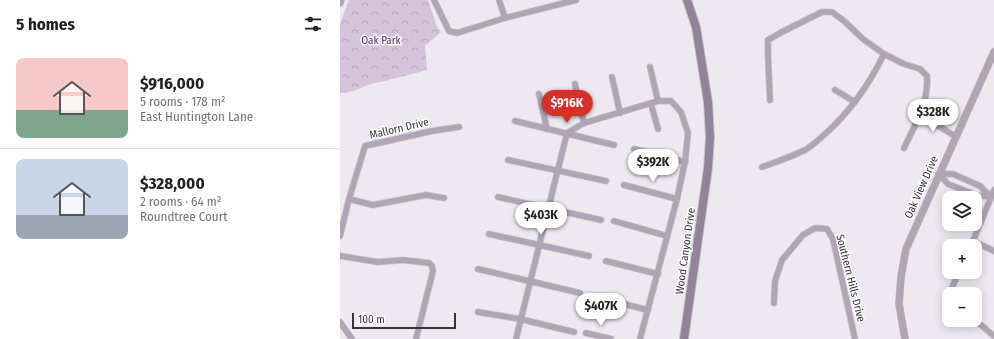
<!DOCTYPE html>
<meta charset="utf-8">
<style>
:root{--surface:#fff;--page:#f2f2f2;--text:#202124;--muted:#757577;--line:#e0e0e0;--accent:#d93025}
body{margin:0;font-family:"Fira Sans Condensed",sans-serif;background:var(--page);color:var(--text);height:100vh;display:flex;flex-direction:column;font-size:15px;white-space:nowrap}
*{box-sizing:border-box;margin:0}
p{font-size:13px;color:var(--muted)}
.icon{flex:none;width:22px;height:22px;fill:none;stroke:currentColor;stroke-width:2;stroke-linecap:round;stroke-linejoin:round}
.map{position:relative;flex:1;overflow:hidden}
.sheet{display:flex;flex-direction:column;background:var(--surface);width:340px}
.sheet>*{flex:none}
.buttons{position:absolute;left:602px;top:191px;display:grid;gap:8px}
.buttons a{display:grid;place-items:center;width:40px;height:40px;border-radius:8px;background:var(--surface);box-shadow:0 2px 10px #0003;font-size:20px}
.scale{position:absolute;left:12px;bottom:10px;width:104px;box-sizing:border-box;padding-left:4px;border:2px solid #373538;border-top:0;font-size:11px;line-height:14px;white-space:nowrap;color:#373538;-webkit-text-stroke:3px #fff;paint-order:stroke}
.price{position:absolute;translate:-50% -34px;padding:0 9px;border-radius:14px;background:#fff;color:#222;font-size:13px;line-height:26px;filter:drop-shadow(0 1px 2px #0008)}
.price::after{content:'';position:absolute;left:50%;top:24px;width:12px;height:9px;margin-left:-6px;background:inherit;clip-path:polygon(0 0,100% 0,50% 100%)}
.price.current{background:var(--accent);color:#fff}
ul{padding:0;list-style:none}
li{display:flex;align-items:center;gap:12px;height:100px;padding:0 16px}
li+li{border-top:1px solid var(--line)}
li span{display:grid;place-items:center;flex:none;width:112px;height:80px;border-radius:8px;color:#555}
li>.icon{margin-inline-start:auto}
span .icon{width:48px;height:48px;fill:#fffc;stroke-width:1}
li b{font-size:17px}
h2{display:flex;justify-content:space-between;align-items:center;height:48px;padding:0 16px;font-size:17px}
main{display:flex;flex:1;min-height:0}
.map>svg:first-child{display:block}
.forest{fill:url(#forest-crowns)}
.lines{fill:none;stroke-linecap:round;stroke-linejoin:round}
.minor-casing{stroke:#c9c4cb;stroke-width:7}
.tertiary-casing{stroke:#c9c4cb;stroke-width:8}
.secondary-casing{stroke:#c9c4cb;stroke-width:10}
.minor{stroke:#b0a5b5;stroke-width:5.5}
.tertiary{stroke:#b0a5b5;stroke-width:7}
.secondary{stroke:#93839a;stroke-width:8}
.labels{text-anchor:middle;stroke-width:3;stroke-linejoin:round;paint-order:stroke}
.park-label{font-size:11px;fill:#502e5d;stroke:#fff}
.street-label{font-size:11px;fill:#373538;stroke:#fff}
</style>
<main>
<section class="sheet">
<h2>5 homes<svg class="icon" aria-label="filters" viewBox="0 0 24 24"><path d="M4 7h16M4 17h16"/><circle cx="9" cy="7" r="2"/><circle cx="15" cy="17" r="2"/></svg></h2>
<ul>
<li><span style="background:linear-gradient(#f6c9c9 65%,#7fa58c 0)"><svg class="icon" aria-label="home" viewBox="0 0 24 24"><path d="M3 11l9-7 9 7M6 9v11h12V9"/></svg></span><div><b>$916,000</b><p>5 rooms · 178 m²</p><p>East Huntington Lane</p></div></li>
<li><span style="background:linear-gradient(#c9d6e8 70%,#9aa5b1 0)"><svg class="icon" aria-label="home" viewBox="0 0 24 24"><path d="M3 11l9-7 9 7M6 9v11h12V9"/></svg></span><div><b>$328,000</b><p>2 rooms · 64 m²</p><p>Roundtree Court</p></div></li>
</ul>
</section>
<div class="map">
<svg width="654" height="339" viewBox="0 0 654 339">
<defs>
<pattern id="forest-crowns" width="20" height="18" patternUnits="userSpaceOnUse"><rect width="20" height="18" fill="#d5c3dc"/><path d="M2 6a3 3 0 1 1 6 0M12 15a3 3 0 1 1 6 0" fill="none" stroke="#b7a8be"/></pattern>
</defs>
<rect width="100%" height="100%" fill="#eee8f0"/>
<path class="forest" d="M9,0H88L97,27L101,32L85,46L87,70L41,82C28,82 15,94 0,93V24Z"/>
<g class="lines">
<defs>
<g id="minor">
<polyline points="94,0 109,31 117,33 165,18 236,0"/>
<polyline points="159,0 165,18"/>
<polyline points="310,67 318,101"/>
<polyline points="272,77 280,113"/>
<polyline points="235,84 244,123"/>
<polyline points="495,90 515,102"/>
<polyline points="199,94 207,129"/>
<path d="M430,100L428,55V40L442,32L482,12H492L504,21L523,39L544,54L564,64L580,69L587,76C589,102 575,125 564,148"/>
<polyline points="311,104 318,129"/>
<polyline points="580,115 615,136"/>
<polyline points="175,121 274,145"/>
<polyline points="294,149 345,162"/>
<polyline points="168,160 266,181"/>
<path d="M422,167C436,162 451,157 465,150C472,146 478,140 484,135C510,112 529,85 544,54"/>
<polyline points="599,174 613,174 640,186 651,197"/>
<polyline points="599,174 608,184 636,195 650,197"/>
<polyline points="284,185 337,199"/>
<polyline points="158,197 261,220"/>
<polyline points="9,199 33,205 86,195 104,198"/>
<polyline points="274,221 327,236"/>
<polyline points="149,234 249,256"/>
<polyline points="0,236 9,199 25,146 92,131 119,127"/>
<polyline points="633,241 654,251"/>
<polyline points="631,246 654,190"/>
<polyline points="0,256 38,262 63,260 89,263 92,266 93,271 76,339"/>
<polyline points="266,261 318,274"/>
<polyline points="138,269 240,293"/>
<polyline points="611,294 610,292 619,272"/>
<polyline points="255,297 308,310"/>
<polyline points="434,303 435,281 442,260 463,235 475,228 487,229 493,239 515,339"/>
<polyline points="138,312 180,319 234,332"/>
<polyline points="635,320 654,336"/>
<polyline points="0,322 12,339"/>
<polyline points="246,333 271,339"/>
<polyline points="176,339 227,133 244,123 318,101 331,101 341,112 348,133 345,162 337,199 300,339"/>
</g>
<g id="tertiary">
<polyline points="0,3 1,0"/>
<polyline points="565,339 559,304 561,277 566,249 654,52"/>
</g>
<polyline id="secondary" points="344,339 368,168 370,137 368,102 356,27 347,0"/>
</defs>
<use href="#minor" class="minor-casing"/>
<use href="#tertiary" class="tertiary-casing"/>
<use href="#secondary" class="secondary-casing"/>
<use href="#minor" class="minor"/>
<use href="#tertiary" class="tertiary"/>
<use href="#secondary" class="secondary"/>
</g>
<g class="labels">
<g class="park-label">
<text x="41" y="44">Oak Park</text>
</g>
<g class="street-label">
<text transform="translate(59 128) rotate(-13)" y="4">Mallorn Drive</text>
<text transform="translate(581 187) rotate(-66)" y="4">Oak View Drive</text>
<text transform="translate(345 251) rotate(-82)" y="4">Wood Canyon Drive</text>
<text transform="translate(511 278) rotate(76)" y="4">Southern Hills Drive</text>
</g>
</g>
</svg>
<div class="buttons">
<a><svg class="icon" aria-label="layers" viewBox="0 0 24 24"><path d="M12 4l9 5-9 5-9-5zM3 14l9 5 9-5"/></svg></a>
<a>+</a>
<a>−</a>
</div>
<div class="scale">100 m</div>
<b class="price current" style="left:227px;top:124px">$916K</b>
<b class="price" style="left:593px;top:133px">$328K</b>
<b class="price" style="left:313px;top:183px">$392K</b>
<b class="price" style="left:201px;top:236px">$403K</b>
<b class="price" style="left:261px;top:327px">$407K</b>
</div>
</main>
